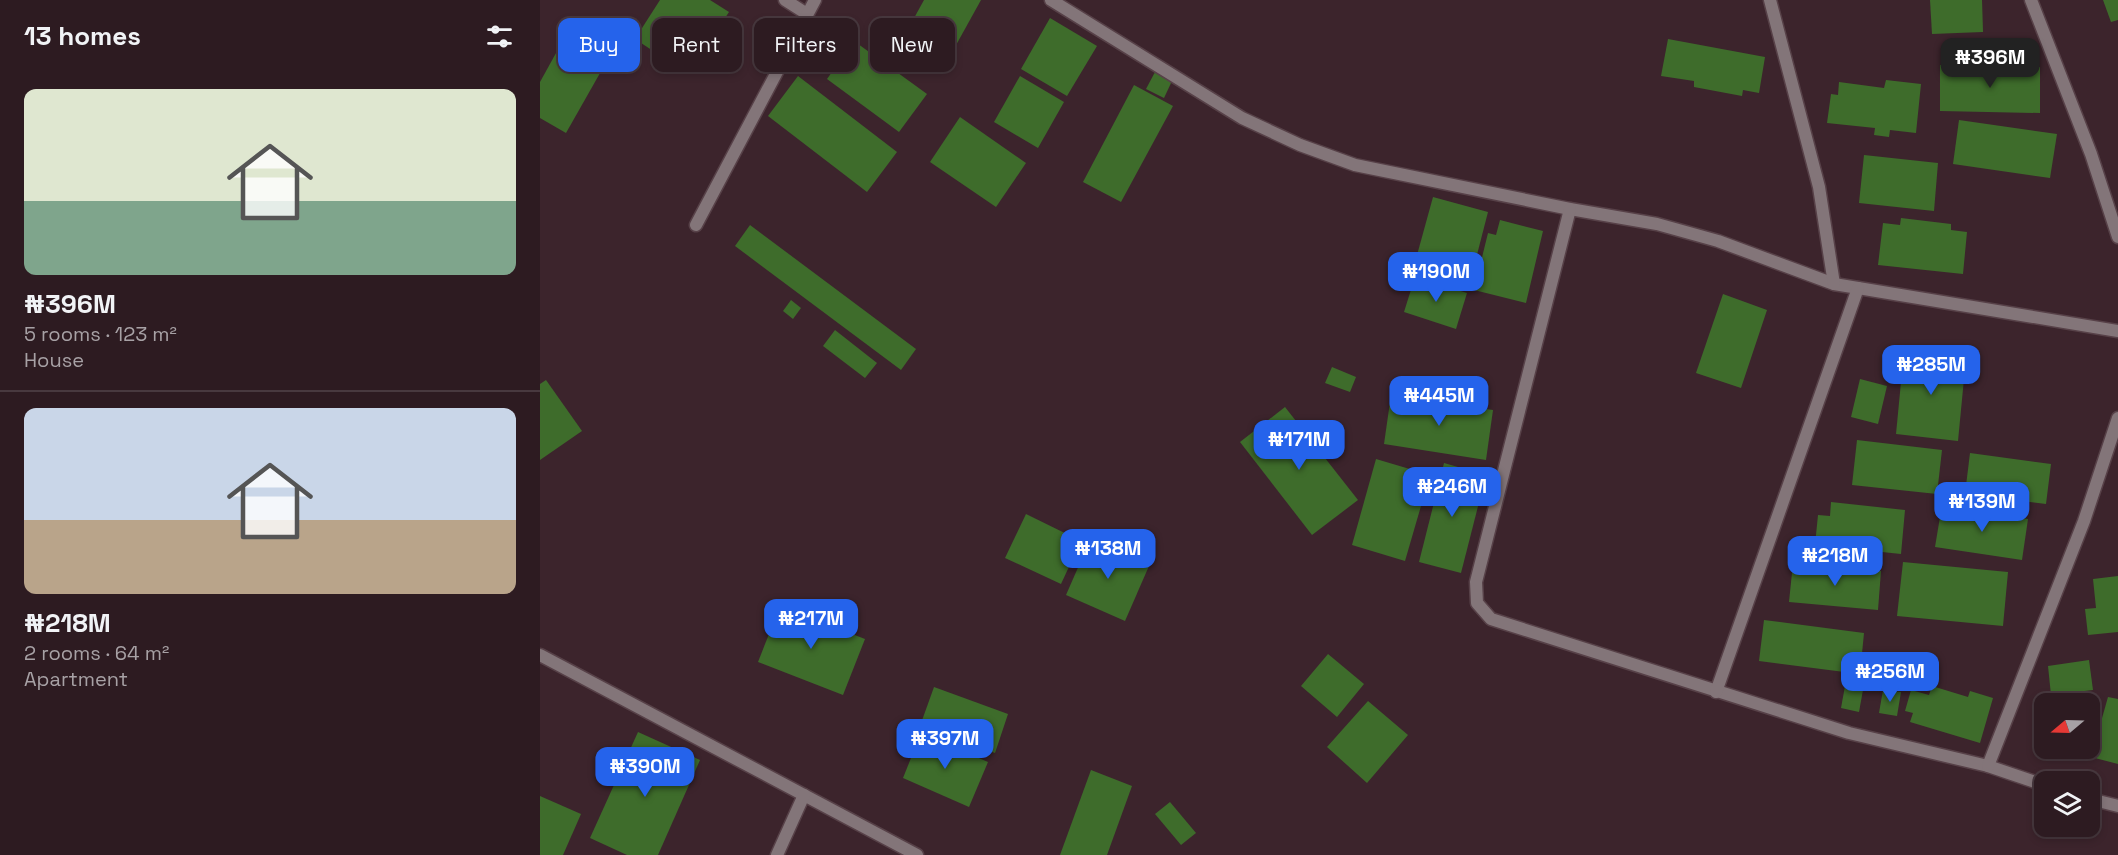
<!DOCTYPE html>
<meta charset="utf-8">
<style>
:root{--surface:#2d1b21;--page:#35242a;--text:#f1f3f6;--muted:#a7a1a5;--line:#48393f;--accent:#2563eb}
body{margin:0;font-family:"Space Grotesk",sans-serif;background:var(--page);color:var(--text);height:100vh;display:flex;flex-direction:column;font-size:22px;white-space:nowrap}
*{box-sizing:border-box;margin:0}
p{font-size:20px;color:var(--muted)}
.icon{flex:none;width:33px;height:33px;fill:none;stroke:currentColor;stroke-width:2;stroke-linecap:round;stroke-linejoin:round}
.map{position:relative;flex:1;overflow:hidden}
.sheet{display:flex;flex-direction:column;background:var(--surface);width:540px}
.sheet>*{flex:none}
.hud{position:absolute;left:18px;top:18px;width:570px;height:54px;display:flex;gap:12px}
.needle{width:39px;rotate:251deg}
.tools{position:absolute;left:1494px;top:693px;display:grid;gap:12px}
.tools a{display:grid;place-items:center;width:66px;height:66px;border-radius:12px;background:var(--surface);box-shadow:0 3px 9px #0003,0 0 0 2px var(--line);font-size:30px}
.price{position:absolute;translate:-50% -51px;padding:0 14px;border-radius:12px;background:var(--accent);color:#fff;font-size:20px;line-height:39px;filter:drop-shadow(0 2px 3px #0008)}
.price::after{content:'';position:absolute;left:50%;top:36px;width:18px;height:14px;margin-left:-9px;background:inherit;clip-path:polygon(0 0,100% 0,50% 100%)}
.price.current{background:#222;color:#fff}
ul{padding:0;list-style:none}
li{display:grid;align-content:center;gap:12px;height:318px;padding:0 24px}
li+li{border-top:2px solid var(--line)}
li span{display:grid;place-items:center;height:186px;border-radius:12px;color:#555}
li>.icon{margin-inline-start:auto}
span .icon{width:108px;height:108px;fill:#fffc;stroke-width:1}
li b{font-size:26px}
h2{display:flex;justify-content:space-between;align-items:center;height:72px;padding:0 24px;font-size:26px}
.chip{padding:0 21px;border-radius:12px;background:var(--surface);box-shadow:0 3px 9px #0003,0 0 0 2px var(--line);font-size:21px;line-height:54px}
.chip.current{background:var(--accent);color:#fff}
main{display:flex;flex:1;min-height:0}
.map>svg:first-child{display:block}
.building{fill:#3e6c2b}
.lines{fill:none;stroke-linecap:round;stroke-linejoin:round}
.minor-casing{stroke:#574148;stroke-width:15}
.minor{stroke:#837579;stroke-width:12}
</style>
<main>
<section class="sheet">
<h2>13 homes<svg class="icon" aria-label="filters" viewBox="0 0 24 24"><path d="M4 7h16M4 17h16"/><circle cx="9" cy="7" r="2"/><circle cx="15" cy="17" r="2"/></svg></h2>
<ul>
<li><span style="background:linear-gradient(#dfe7d0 60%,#7fa58c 0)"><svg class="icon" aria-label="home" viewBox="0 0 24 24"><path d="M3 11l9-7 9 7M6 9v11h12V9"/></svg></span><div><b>₦396M</b><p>5 rooms · 123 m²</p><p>House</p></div></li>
<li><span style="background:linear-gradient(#c9d6e8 60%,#b9a48a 0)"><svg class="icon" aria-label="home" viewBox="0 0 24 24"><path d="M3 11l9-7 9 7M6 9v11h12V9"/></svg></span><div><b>₦218M</b><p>2 rooms · 64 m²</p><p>Apartment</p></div></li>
</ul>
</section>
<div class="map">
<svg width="1578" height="855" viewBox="0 0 1578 855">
<rect width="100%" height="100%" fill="#3c242c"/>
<g class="building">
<polygon points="120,0 170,0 189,12 148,74 95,39"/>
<polygon points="384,0 441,0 400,74 357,49"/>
<polygon points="1390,0 1442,0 1443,32 1392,34"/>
<polygon points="1563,0 1578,0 1578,20 1571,22"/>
<polygon points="510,18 557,46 527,96 481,69"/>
<polygon points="26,35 68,59 26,133 0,118 0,82"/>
<polygon points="1128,39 1225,57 1219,93 1203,90 1202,96 1154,87 1154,81 1121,76"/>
<polygon points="314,41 387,94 359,132 287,79"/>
<polygon points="1400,65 1500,67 1500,113 1400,111"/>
<polygon points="615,72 632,81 624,98 606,89"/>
<polygon points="258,76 357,152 327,192 228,116"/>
<polygon points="480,76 524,102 498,148 454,122"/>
<polygon points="1346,80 1381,84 1376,133 1350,130 1349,137 1334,135 1335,128 1287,123 1291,94 1298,95 1299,82 1344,88"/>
<polygon points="594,85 633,106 581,202 543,182"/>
<polygon points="420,117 486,163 456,207 390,162"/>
<polygon points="1419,120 1517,134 1510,178 1413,164"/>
<polygon points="1324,155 1398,163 1394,211 1319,203"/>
<polygon points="893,197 948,212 930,282 874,266"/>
<polygon points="1361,218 1411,224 1411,230 1427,232 1423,274 1338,265 1343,223 1360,225"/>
<polygon points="960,220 1003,231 986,303 934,290 948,233 956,235"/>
<polygon points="210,225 376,349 361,370 195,246"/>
<polygon points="875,277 927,293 916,329 864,312"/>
<polygon points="1183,294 1227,310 1201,388 1156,373"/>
<polygon points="251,300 261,308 253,319 243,311"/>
<polygon points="295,330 337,363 325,378 283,346"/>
<polygon points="1364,351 1426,358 1418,441 1356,434"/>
<polygon points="792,367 816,377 810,392 785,383"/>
<polygon points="1320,379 1347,386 1338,424 1311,417"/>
<polygon points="6,380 42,431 0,460 0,384"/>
<polygon points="851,395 953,410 946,460 844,444"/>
<polygon points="745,407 818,500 772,535 700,442"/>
<polygon points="1317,440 1402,450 1397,494 1312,485"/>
<polygon points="1430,453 1511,464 1506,504 1425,494"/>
<polygon points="836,459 890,475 865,561 812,545"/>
<polygon points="904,463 946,475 921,573 879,562"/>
<polygon points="1291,502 1365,510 1361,554 1275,545 1278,515 1290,516"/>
<polygon points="1402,505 1488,519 1482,560 1395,547"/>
<polygon points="486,514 541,541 521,584 465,558"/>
<polygon points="550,540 609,566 585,621 526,595"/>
<polygon points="1363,562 1468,572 1463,626 1357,616"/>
<polygon points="1253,563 1341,571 1338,610 1249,602"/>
<polygon points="1578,576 1578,632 1548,635 1545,609 1556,608 1553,579"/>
<polygon points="240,606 325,639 303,695 218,662"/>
<polygon points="1224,620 1324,633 1320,674 1219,661"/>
<polygon points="788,654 824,684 797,717 761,686"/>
<polygon points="1549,660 1553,690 1511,695 1508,666"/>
<polygon points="1305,686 1323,690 1319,712 1301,708"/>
<polygon points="1392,686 1428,697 1430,691 1453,698 1440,743 1370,722 1373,713 1365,711 1371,690 1389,695"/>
<polygon points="394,687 468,714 455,753 380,726"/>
<polygon points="1343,690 1361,692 1357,716 1339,713"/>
<polygon points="1568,697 1578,699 1578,764 1551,757"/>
<polygon points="828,701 868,735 827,783 787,747"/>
<polygon points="98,732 160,760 118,855 87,855 50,838"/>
<polygon points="381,733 448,762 429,807 363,778"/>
<polygon points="551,770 592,786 567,855 520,855"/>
<polygon points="0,796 41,814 23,855 0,855"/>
<polygon points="630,802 656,833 641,845 615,814"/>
</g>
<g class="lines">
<defs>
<g id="minor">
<polyline points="245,0 267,14"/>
<polyline points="511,0 702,118 760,145 815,165 1030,209 1117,224 1178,241 1294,284 1578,331"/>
<polyline points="1230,0 1279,187 1294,284"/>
<polyline points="1491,0 1551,154 1578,237"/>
<polyline points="1030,209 936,582 937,603 951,619 1309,733 1448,766 1504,785"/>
<polyline points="156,225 275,0"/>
<polyline points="0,655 377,855"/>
<polyline points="1176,692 1318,288"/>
<polyline points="1448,766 1544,521 1578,418"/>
<polyline points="1550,799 1578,806"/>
<polyline points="237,855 264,795"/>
</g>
</defs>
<use href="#minor" class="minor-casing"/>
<use href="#minor" class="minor"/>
</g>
</svg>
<div class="tools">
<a><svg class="needle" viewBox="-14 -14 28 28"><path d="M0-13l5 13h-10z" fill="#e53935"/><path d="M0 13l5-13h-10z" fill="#a7a1a5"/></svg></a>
<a><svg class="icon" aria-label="layers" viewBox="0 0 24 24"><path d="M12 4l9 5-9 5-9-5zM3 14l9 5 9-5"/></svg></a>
</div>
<b class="price current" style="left:1450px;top:89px">₦396M</b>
<b class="price" style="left:896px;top:303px">₦190M</b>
<b class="price" style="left:1391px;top:396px">₦285M</b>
<b class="price" style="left:899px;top:427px">₦445M</b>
<b class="price" style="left:759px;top:471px">₦171M</b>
<b class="price" style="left:912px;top:518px">₦246M</b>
<b class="price" style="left:1442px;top:533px">₦139M</b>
<b class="price" style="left:568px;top:580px">₦138M</b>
<b class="price" style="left:1295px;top:587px">₦218M</b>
<b class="price" style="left:271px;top:650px">₦217M</b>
<b class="price" style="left:1350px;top:703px">₦256M</b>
<b class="price" style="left:405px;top:770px">₦397M</b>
<b class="price" style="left:105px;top:798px">₦390M</b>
<div class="hud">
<a class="chip current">Buy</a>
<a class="chip">Rent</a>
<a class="chip">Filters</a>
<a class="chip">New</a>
</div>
</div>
</main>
